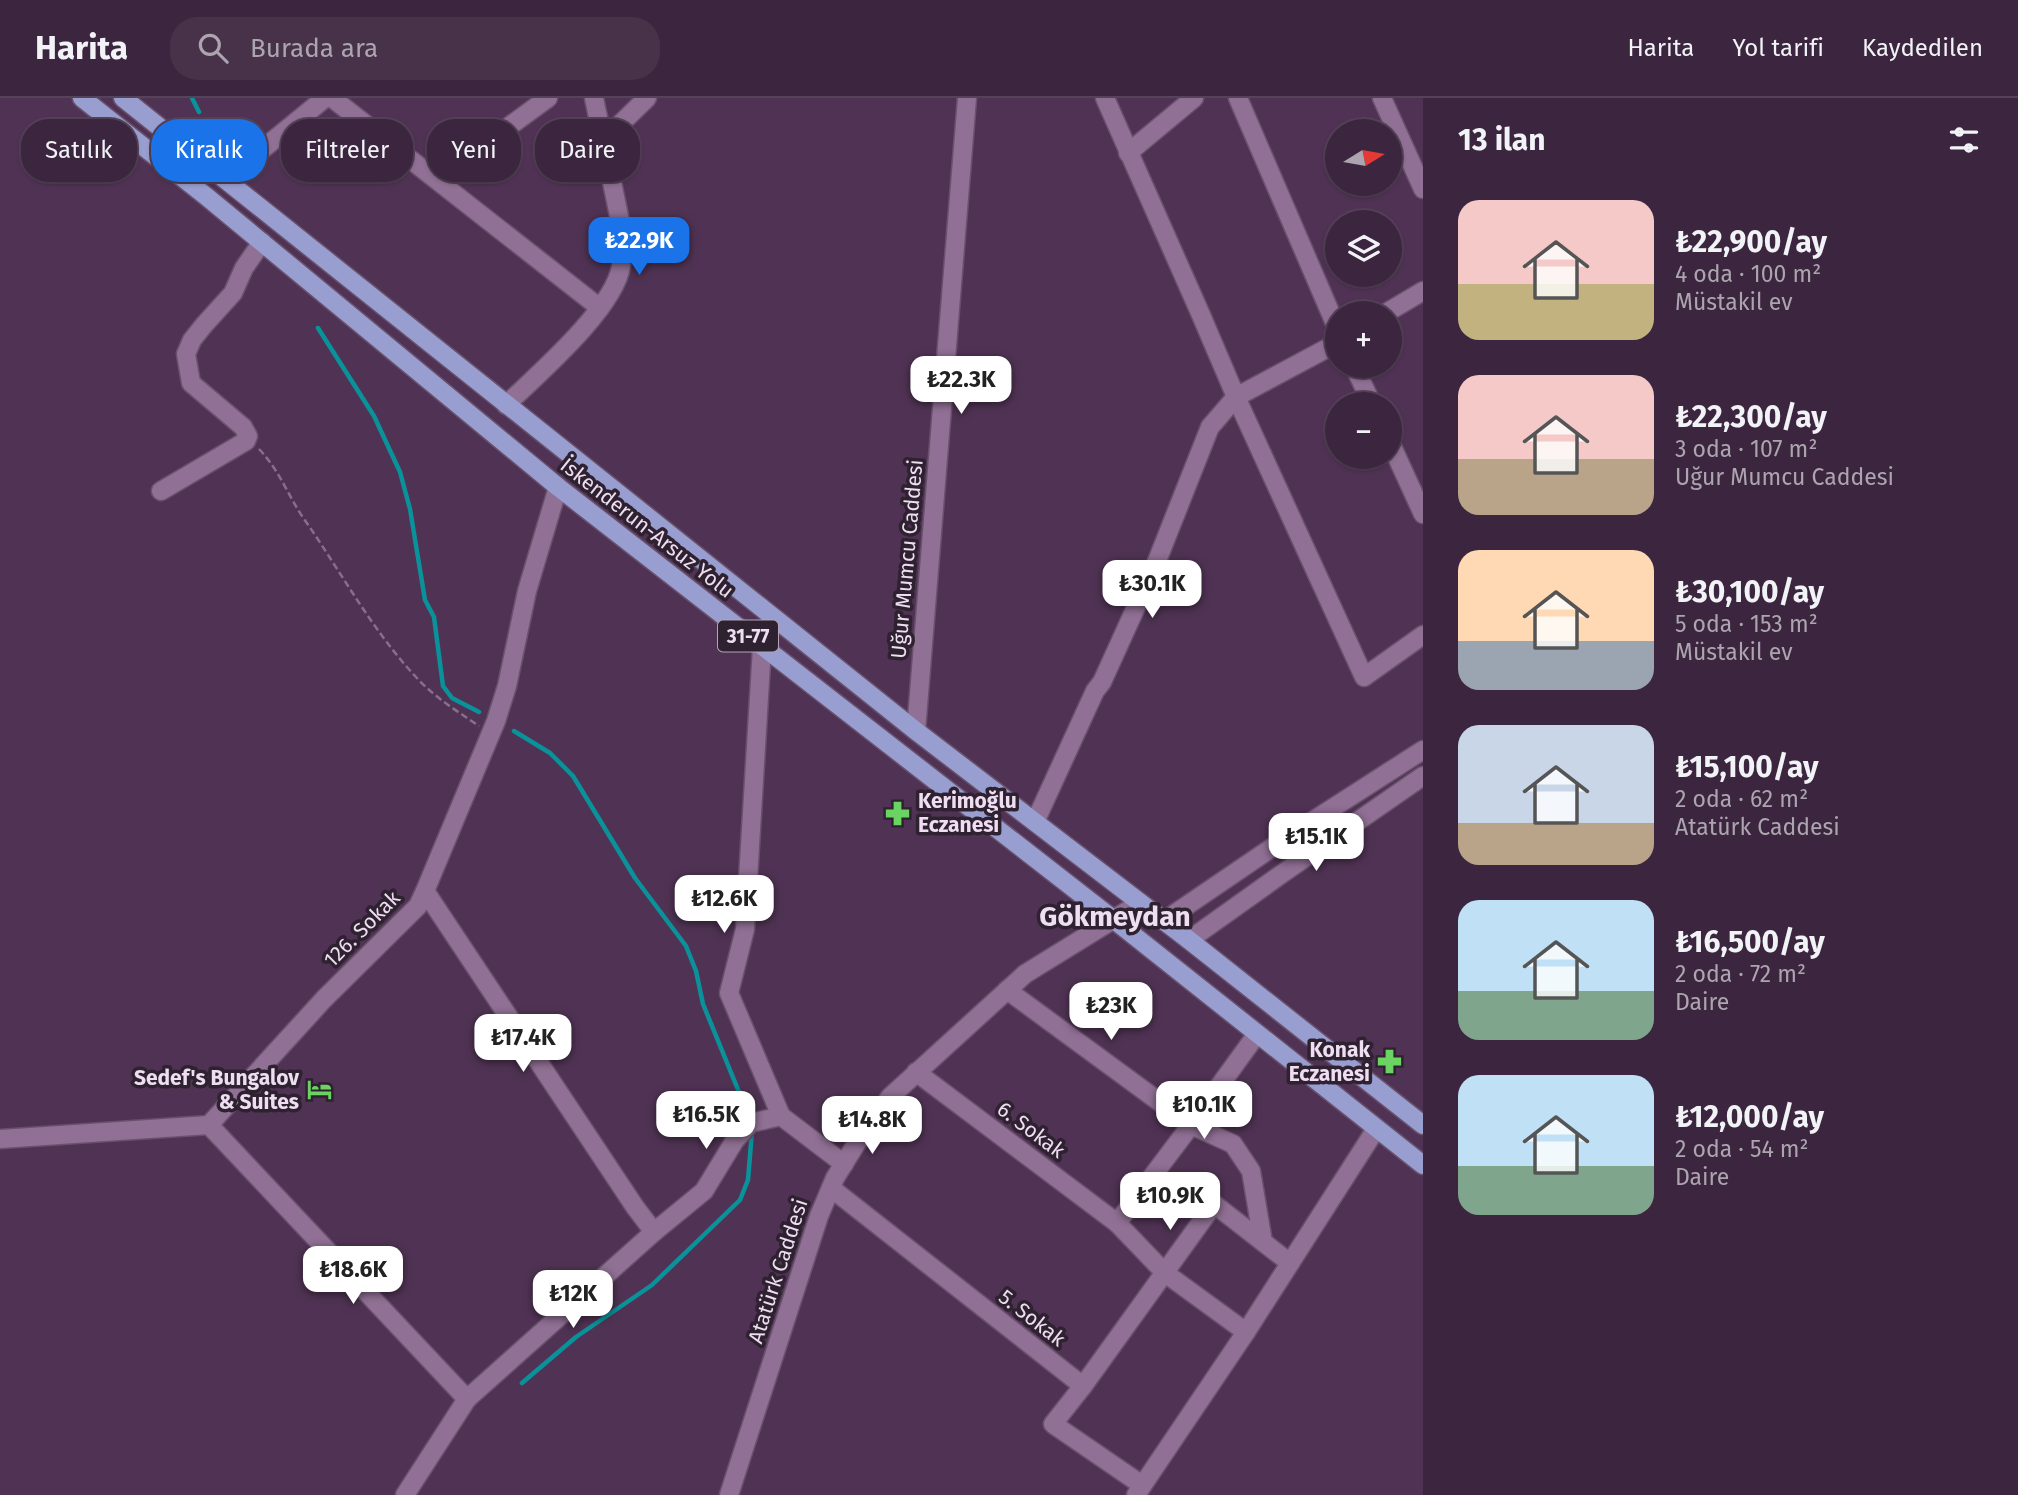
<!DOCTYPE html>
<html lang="tr">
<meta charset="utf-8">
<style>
:root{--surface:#3c263f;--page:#47324a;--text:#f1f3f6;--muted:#aca5b0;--line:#554359;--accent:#1a73e8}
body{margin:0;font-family:"Fira Sans",sans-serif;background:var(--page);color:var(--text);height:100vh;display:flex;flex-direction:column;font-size:26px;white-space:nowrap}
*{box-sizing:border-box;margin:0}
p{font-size:23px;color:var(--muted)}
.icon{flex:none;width:38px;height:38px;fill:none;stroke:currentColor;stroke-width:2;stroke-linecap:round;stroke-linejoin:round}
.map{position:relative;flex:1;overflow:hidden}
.drawer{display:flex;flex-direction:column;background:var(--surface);width:595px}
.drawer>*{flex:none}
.guide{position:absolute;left:21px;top:21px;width:665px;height:63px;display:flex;gap:14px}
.needle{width:46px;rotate:79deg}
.controls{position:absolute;left:1325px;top:21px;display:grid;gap:14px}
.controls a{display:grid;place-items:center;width:77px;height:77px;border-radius:50%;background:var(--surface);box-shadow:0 2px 5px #0004,0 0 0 2px var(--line);font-size:35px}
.price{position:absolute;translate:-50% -60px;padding:0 16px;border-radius:14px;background:#fff;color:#222;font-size:23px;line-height:46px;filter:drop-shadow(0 2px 4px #0008)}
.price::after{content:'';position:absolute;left:50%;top:42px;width:21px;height:16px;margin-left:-10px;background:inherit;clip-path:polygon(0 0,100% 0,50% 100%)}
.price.current{background:var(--accent);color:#fff}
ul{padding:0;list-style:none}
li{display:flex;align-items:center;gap:21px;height:175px;padding:0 35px}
li span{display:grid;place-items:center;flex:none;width:196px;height:140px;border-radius:21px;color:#555}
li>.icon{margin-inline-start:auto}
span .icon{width:84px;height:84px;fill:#fffc;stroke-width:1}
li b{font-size:30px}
h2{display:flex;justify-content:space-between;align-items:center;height:84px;padding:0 35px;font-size:30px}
.tag{padding:0 24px;border-radius:28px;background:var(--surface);box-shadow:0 2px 5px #0004,0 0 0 2px var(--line);font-size:24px;line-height:63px}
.tag.current{background:var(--accent);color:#fff}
header{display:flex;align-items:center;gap:42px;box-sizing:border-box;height:98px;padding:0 35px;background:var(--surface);border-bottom:2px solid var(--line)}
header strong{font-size:33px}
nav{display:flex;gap:38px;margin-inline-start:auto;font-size:24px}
.search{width:490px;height:63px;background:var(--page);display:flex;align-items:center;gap:18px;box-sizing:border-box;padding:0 24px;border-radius:28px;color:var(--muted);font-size:26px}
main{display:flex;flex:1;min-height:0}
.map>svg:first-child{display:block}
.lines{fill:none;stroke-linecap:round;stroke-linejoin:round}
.stream{stroke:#0a929a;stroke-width:4.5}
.minor-casing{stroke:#69516d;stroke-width:21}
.major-casing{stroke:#69516d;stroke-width:21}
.path{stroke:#876e8a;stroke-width:2.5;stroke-dasharray:7 3.5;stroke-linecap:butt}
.minor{stroke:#907094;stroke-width:18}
.major{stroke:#989ecf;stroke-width:18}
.labels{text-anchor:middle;stroke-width:7;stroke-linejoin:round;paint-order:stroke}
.shield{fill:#2e2130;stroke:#b5a5b7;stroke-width:2}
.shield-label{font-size:19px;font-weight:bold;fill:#efddf1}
.street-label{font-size:21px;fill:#efddf1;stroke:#2e2130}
.poi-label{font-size:21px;font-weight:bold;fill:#efddf1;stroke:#2e2130;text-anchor:end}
.district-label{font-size:28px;font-weight:bold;fill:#efddf1;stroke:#2e2130}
</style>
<header>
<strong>Harita</strong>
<div class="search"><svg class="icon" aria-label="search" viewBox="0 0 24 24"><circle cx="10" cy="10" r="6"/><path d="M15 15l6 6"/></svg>Burada ara</div>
<nav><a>Harita</a><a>Yol tarifi</a><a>Kaydedilen</a></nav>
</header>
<main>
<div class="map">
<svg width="1423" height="1397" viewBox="0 0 1423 1397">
<rect width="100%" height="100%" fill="#503354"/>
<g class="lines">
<g class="stream">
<polyline points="192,0 199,14"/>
<polyline points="318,230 374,318 400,374 410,411 425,502 434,519 443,588 452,600 479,614"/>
<polyline points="514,633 550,655 573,678 635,780 686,848 696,873 703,906 750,1021"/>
<polyline points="522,1285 576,1239 652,1187 740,1102 748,1082 752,1033"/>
</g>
<defs>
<g id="minor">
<polyline points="332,0 600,210"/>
<polyline points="1105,0 1201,217 1236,299 1364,579 1423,537"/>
<polyline points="1238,0 1337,230"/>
<polyline points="1382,0 1423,91"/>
<polyline points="603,43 647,0"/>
<polyline points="1128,55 1194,0"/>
<polyline points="226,81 325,0"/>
<polyline points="437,81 548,0"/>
<polyline points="1386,215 1423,193"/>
<polyline points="1354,268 1372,306"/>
<path d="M506,307C537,277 615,210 621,168C626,143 618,114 613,89C607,59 600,30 594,0"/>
<polyline points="1390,344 1423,416"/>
<polyline points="161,393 246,343 248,338 243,329 191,285 186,256 192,242 204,227 233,195 244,170 262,144"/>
<polyline points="762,549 745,831 729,895 781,1018 844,1066"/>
<polyline points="916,633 967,0"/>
<polyline points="1035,724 1095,593 1102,584 1157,463 1210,329 1236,299 1337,245"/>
<polyline points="425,793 635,1109 654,1134"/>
<polyline points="1164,823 1286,740 1423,652"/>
<polyline points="1189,842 1283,775 1423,678"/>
<polyline points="1007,892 1191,1027 1233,1046 1251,1073 1263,1144"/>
<polyline points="916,974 1117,1125 1165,1175 1246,1234"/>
<polyline points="209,1027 467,1301 405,1397"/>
<polyline points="0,1041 209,1027 324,901 418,808 425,793 496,623 507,588 527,493 558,389"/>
<polyline points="831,1090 1083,1288 1053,1326 1142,1387"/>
<polyline points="1117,1125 1191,1027 1257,936"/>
<polyline points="1083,1288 1214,1106 1290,1165"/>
<polyline points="467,1301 654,1134 704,1093 735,1042 751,1025 781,1018"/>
<polyline points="729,1397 819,1118 835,1080 858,1043 890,999 1025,876 1140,805"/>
<polyline points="1136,1397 1246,1234 1376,1031"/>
</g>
<g id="major">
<polyline points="82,0 207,99 558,389 1113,821 1423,1067"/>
<polyline points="123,0 916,633 1189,842 1423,1027"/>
</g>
</defs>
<use href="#minor" class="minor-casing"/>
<use href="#major" class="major-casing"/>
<path class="path" d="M259,351C279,372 287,395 302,418C340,472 371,531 416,579C434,599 457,613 479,628"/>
<use href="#minor" class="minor"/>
<use href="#major" class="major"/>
</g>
<defs>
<symbol id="pharmacy-bare" viewBox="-9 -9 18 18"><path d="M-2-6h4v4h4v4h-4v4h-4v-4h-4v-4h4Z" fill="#6bd362" stroke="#2e2130" stroke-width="2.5" paint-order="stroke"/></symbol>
<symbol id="hotel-bare" viewBox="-9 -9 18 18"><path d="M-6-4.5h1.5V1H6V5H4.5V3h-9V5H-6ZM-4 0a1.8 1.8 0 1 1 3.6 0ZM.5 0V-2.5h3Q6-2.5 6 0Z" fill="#6bd362" stroke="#2e2130" stroke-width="2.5" paint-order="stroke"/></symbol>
</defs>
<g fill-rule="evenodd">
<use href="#pharmacy-bare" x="880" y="698" width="35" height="35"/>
<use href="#pharmacy-bare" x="1372" y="946" width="35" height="35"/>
<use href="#hotel-bare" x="302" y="974" width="35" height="35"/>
</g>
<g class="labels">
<rect class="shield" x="718" y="522.5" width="60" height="31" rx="5"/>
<g class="shield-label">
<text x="748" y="545">31-77</text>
</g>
<g class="street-label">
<text transform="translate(647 430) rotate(38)" y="7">İskenderun-Arsuz Yolu</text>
<text transform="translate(907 461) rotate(-85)" y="7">Uğur Mumcu Caddesi</text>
<text transform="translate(362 831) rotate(-45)" y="7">126. Sokak</text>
<text transform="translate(1031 1032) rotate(37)" y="7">6. Sokak</text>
<text transform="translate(778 1173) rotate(-72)" y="7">Atatürk Caddesi</text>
<text transform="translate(1032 1220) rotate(38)" y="7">5. Sokak</text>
</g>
<g class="poi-label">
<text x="918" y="710" text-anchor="start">Kerimoğlu<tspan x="918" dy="24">Eczanesi</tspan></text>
<text x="1370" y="959">Konak<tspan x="1370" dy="24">Eczanesi</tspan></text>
<text x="299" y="987">Sedef's Bungalov<tspan x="299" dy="24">&amp; Suites</tspan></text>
</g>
<g class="district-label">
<text x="1115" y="828">Gökmeydan</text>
</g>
</g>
</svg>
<div class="controls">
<a><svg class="needle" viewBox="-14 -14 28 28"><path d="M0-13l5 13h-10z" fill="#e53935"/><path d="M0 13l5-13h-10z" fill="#aca5b0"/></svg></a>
<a><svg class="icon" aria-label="layers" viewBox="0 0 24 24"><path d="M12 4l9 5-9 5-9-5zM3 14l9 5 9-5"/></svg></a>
<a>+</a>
<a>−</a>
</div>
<b class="price current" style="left:639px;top:179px">₺22.9K</b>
<b class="price" style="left:961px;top:318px">₺22.3K</b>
<b class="price" style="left:1152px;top:522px">₺30.1K</b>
<b class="price" style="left:1316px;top:775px">₺15.1K</b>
<b class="price" style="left:724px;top:837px">₺12.6K</b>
<b class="price" style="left:1111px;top:944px">₺23K</b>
<b class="price" style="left:523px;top:976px">₺17.4K</b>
<b class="price" style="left:1204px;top:1043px">₺10.1K</b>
<b class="price" style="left:706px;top:1053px">₺16.5K</b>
<b class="price" style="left:872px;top:1058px">₺14.8K</b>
<b class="price" style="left:1170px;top:1134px">₺10.9K</b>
<b class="price" style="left:353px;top:1208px">₺18.6K</b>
<b class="price" style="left:573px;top:1232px">₺12K</b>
<div class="guide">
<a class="tag">Satılık</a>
<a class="tag current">Kiralık</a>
<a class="tag">Filtreler</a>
<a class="tag">Yeni</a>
<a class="tag">Daire</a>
</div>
</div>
<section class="drawer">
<h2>13 ilan<svg class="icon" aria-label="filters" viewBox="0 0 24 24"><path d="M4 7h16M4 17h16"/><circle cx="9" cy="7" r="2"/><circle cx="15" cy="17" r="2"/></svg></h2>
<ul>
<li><span style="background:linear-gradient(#f6c9c9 60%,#c2b280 0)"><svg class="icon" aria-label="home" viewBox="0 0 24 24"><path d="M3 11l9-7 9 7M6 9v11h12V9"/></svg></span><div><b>₺22,900/ay</b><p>4 oda · 100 m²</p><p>Müstakil ev</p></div></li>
<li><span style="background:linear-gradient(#f6c9c9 60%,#b9a48a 0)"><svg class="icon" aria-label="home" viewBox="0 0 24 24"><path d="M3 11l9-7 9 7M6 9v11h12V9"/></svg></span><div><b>₺22,300/ay</b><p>3 oda · 107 m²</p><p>Uğur Mumcu Caddesi</p></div></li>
<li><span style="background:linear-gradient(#ffd9b3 65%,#9aa5b1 0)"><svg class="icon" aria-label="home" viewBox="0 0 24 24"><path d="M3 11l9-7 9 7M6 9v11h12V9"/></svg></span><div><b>₺30,100/ay</b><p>5 oda · 153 m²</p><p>Müstakil ev</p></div></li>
<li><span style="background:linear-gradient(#c9d6e8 70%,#b9a48a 0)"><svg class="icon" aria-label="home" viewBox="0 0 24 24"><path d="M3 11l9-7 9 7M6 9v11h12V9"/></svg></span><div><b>₺15,100/ay</b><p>2 oda · 62 m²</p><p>Atatürk Caddesi</p></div></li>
<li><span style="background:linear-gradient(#bfe0f5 65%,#7fa58c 0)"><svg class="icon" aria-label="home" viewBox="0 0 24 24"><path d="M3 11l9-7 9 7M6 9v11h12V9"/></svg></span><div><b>₺16,500/ay</b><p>2 oda · 72 m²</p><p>Daire</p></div></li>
<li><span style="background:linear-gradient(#bfe0f5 65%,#7fa58c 0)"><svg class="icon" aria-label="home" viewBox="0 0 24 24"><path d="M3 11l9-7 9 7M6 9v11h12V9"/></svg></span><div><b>₺12,000/ay</b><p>2 oda · 54 m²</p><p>Daire</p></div></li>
</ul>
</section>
</main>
